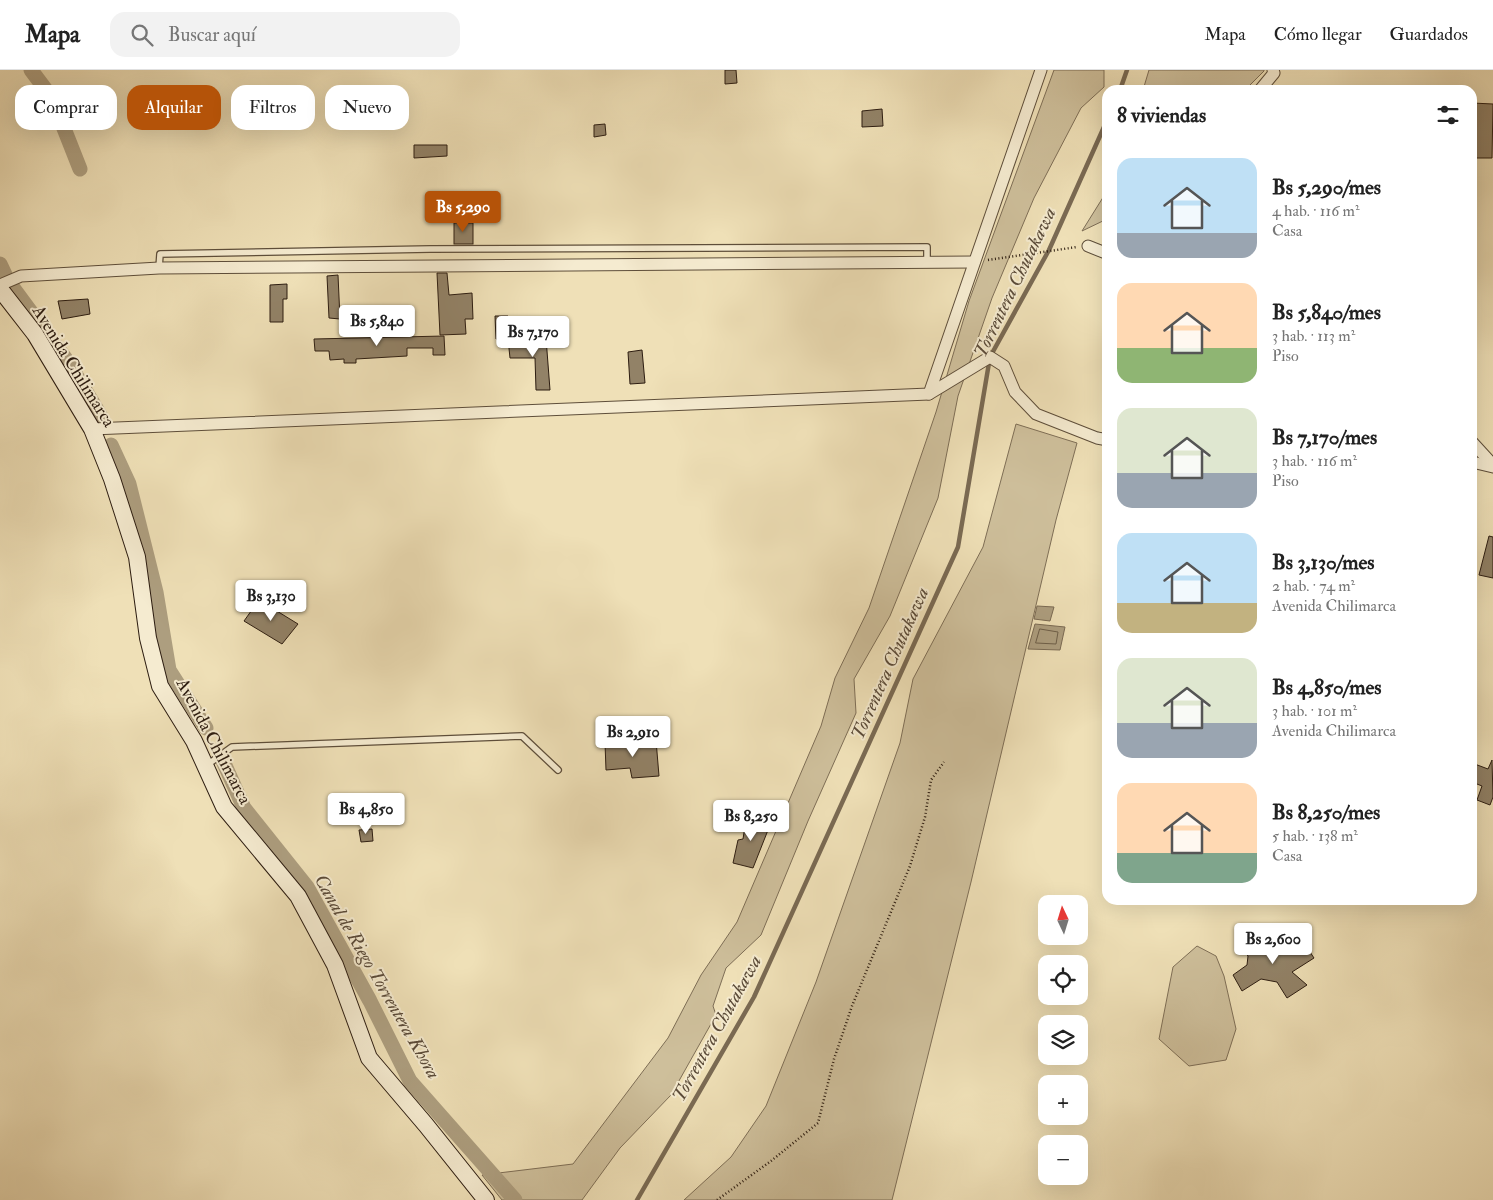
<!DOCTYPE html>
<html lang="es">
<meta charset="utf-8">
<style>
:root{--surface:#fff;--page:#f2f2f2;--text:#222;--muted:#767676;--line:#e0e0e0;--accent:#b45309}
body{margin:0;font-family:"IM FELL Double Pica",serif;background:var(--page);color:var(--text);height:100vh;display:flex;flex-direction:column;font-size:19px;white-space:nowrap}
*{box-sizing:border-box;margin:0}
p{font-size:16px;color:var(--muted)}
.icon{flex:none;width:28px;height:28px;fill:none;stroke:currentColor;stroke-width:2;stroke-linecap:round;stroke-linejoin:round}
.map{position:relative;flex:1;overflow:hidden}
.details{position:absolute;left:1102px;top:15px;width:375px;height:820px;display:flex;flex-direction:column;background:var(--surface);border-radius:15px;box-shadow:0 5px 20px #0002}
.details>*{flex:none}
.banner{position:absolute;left:15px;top:15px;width:475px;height:45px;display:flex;gap:10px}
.needle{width:32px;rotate:356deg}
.fabs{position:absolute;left:1038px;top:825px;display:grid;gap:10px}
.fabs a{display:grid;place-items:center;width:50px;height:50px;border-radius:10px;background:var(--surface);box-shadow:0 5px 20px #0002;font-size:25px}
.price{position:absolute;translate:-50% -42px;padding:0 11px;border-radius:5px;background:#fff;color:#222;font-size:16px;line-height:32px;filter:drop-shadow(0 1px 2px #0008)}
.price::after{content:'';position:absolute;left:50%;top:30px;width:15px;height:11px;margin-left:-8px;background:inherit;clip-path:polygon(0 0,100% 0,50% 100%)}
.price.active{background:var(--accent);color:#fff}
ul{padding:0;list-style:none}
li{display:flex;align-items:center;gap:15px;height:125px;padding:0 15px}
li span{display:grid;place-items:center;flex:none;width:140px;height:100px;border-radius:15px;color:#555}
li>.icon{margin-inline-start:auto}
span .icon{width:60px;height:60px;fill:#fffc;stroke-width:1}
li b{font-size:21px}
h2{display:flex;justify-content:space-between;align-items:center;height:60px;padding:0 15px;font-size:21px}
.chip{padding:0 18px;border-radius:15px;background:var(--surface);box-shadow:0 5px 20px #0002;font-size:18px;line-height:45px}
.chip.active{background:var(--accent);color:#fff}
header{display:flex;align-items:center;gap:30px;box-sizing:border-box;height:70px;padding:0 25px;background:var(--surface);border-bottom:1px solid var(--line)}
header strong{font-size:24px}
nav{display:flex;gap:28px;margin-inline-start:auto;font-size:18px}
.search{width:350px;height:45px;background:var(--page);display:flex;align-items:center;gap:12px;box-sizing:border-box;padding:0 18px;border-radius:15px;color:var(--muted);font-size:19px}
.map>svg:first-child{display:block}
.green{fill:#cebf9b;stroke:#7e6e56}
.water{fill:#ad9e7f;stroke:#7a6a53}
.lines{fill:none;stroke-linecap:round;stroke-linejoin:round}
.shore{stroke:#6d5e48;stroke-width:1}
.stream{stroke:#7a6a53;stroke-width:4.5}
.canal{stroke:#ad9e7f;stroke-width:15}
.building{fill:#928267;stroke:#2d1d11}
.lane-casing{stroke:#5e4e3a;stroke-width:8}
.street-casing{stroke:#5e4e3a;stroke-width:13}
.secondary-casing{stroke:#2d1d11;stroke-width:18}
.path{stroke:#2d1d11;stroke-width:2.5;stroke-dasharray:1 2.5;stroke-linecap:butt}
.lane{stroke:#f5ebd0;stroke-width:5.5}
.street{stroke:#f5ebd0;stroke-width:11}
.secondary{stroke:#f5ebd0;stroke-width:16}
.labels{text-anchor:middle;stroke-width:4;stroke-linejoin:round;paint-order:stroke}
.street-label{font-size:18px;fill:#2d1d11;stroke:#f5ebd0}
.water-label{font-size:19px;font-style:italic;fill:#5a4a38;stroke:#f5ebd0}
</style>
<header>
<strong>Mapa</strong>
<div class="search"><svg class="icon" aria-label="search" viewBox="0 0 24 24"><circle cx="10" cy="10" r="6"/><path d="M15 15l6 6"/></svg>Buscar aquí</div>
<nav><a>Mapa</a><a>Cómo llegar</a><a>Guardados</a></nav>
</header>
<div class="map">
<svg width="1493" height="1130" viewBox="0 0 1493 1130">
<rect width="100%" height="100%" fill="#efe0b7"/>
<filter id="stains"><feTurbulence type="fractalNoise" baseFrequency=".004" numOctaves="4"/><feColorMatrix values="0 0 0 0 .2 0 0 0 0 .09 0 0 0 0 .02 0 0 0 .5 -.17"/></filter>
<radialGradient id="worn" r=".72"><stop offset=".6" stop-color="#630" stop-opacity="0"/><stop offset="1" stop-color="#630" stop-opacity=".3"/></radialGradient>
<g class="green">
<polygon points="1054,0 1104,0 1104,17 1081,38 1034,128 992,228 958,326 938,428 890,546 854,609 856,643 808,751 761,865 726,898 713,936 716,945 671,1025 620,1078 582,1130 502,1130 482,1105 573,1094 668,968 701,905 737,852 821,656 835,608 869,538 936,342 969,231"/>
<polygon points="1149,0 1264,0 1264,1 1245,20 1143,20"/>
<polygon points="1107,121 1107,149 1082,161"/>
<polygon points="1016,354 1077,373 1056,450 971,812 892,1130 684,1130 731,1087 766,1036 816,912 900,673 913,609 983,477"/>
<polygon points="1197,876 1216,886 1224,906 1236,959 1226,990 1189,996 1159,969 1173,897"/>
</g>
<g class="water">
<polygon points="1037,536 1054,537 1050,551 1034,549"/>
<polygon points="1035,554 1065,557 1060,580 1028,579"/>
</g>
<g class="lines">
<polygon class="shore" points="1040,559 1058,562 1056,574 1036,573"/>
<g class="stream">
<polyline points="1120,20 1127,0"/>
<polyline points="637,1130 754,927 958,477 990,287 1049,180 1108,48"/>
</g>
<g class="canal">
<polyline points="31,0 52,28 80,99"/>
<polyline points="0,194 8,211 68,292 100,345"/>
<polyline points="111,375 129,414 156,522 169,600 206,658"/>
<polyline points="223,691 244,738 307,817 370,931 410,1011 515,1130"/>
</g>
</g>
<g class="building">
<polygon points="725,0 736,0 737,13 725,14"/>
<polygon points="1472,33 1493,34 1492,88 1472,88 1472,73 1475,73 1475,47 1472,48"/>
<polygon points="882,39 883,56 862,57 862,41"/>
<polygon points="605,54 606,65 594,67 594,55"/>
<polygon points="414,75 447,75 447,86 414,88"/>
<rect x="454" y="153" width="19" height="21"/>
<polygon points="437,203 447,203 449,225 472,223 473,249 465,249 466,264 440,265"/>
<polygon points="338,205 340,249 329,248 327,206"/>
<polygon points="287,214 287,229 283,229 283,252 270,252 270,215"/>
<polygon points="88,229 90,244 62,249 58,231"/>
<polygon points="495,246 508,246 508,269 496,269"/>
<polygon points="444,266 445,285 433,285 433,278 407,278 407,286 356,289 356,293 344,293 344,289 330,290 329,281 315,281 314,269"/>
<polygon points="546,268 550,320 536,320 535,288 510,288 508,269"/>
<polygon points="642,280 645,313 630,314 628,282"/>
<polygon points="1489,466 1493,467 1493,508 1479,505"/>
<polygon points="259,530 298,554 282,574 244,551"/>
<polygon points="656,670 659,706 632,708 630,698 606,700 605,673"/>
<polygon points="1492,690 1493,727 1490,735 1477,730 1482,716 1472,712 1472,693 1488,699"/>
<polygon points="766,749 770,755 753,798 733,793 738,770 743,769 746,750"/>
<polygon points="372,759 373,771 361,772 359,760"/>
<polygon points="1256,863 1269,880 1280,882 1302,870 1314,888 1292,902 1307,915 1287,928 1277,912 1261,909 1242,921 1233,905 1247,895 1248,886 1238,873"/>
</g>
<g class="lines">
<defs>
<g id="lane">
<polyline points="159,198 160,184 430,179 927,177 927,192"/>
<polyline points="207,695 232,677 522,666 558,700"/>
</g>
<g id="street">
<polyline points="1260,20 1274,3 1273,0"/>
<polyline points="1088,176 1108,184"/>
<polyline points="0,215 21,206 159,198 974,192"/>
<polyline points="929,324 1041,0"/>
<polyline points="92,359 929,324 990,287 1004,296 1015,322 1036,344 1097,368 1108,370"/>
<polyline points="1472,372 1493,395"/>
<polyline points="1472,392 1493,397"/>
</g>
<polyline id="secondary" points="0,219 35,264 92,359 112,409 137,487 148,568 160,616 194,671 224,737 298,826 335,895 369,988 426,1055 486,1130"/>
</defs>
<use href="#lane" class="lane-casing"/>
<use href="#street" class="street-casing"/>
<use href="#secondary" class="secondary-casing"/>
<g class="path">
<polyline points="988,190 1077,177"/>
<polyline points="717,1130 771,1091 818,1053 834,989 852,936 910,796 925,747 931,710 944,692"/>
</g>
<use href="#lane" class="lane"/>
<use href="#street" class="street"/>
<use href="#secondary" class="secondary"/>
</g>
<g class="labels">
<g class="street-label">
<text transform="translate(74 296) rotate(58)" y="6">Avenida Chilimarca</text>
<text transform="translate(214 671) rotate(62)" y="6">Avenida Chilimarca</text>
</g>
<g class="water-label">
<text transform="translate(1014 212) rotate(-64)" y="7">Torrentera Chutakawa</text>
<text transform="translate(889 593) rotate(-66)" y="7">Torrentera Chutakawa</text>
<text transform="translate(378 906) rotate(60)" y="7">Canal de Riego Torrentera Khora</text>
<text transform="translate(716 958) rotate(-61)" y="7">Torrentera Chutakawa</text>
</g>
</g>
<rect width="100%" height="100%" filter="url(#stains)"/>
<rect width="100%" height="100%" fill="url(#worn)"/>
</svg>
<div class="fabs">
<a><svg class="needle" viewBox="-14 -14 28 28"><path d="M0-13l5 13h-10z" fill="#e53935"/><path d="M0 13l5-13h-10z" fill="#767676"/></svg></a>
<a><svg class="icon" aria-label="locate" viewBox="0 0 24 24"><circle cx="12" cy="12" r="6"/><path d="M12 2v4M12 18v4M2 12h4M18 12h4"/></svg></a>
<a><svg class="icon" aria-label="layers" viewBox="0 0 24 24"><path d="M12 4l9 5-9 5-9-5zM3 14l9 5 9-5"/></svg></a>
<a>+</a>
<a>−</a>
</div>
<b class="price active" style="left:463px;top:163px">Bs 5,290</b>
<b class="price" style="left:377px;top:277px">Bs 5,840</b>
<b class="price" style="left:533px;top:288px">Bs 7,170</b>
<b class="price" style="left:271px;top:552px">Bs 3,130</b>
<b class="price" style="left:633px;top:688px">Bs 2,910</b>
<b class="price" style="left:366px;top:765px">Bs 4,850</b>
<b class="price" style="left:751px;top:772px">Bs 8,250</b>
<b class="price" style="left:1273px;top:895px">Bs 2,600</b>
<div class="banner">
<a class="chip">Comprar</a>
<a class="chip active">Alquilar</a>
<a class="chip">Filtros</a>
<a class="chip">Nuevo</a>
</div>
<section class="details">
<h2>8 viviendas<svg class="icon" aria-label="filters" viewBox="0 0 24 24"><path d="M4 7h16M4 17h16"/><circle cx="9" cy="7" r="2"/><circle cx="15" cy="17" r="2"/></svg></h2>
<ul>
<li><span style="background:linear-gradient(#bfe0f5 75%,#9aa5b1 0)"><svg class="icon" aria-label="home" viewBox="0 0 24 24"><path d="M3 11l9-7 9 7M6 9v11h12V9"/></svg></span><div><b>Bs 5,290/mes</b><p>4 hab. · 116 m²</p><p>Casa</p></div></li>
<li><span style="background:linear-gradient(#ffd9b3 65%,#8fb573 0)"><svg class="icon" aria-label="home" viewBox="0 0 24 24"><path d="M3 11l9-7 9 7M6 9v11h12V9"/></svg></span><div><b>Bs 5,840/mes</b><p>3 hab. · 113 m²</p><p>Piso</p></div></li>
<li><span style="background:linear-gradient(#dfe7d0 65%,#9aa5b1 0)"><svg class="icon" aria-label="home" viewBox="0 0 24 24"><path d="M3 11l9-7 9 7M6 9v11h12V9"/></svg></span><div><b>Bs 7,170/mes</b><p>3 hab. · 116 m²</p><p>Piso</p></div></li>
<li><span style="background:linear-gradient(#bfe0f5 70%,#c2b280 0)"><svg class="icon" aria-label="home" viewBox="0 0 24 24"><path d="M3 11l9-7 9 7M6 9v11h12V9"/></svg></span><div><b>Bs 3,130/mes</b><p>2 hab. · 74 m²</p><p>Avenida Chilimarca</p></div></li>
<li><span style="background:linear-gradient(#dfe7d0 65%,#9aa5b1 0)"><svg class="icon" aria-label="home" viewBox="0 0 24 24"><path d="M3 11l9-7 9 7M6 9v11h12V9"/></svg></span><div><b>Bs 4,850/mes</b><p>3 hab. · 101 m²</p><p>Avenida Chilimarca</p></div></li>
<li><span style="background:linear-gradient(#ffd9b3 70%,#7fa58c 0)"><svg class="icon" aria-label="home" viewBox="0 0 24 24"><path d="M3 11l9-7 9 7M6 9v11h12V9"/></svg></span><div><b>Bs 8,250/mes</b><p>5 hab. · 138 m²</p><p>Casa</p></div></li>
</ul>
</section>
</div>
